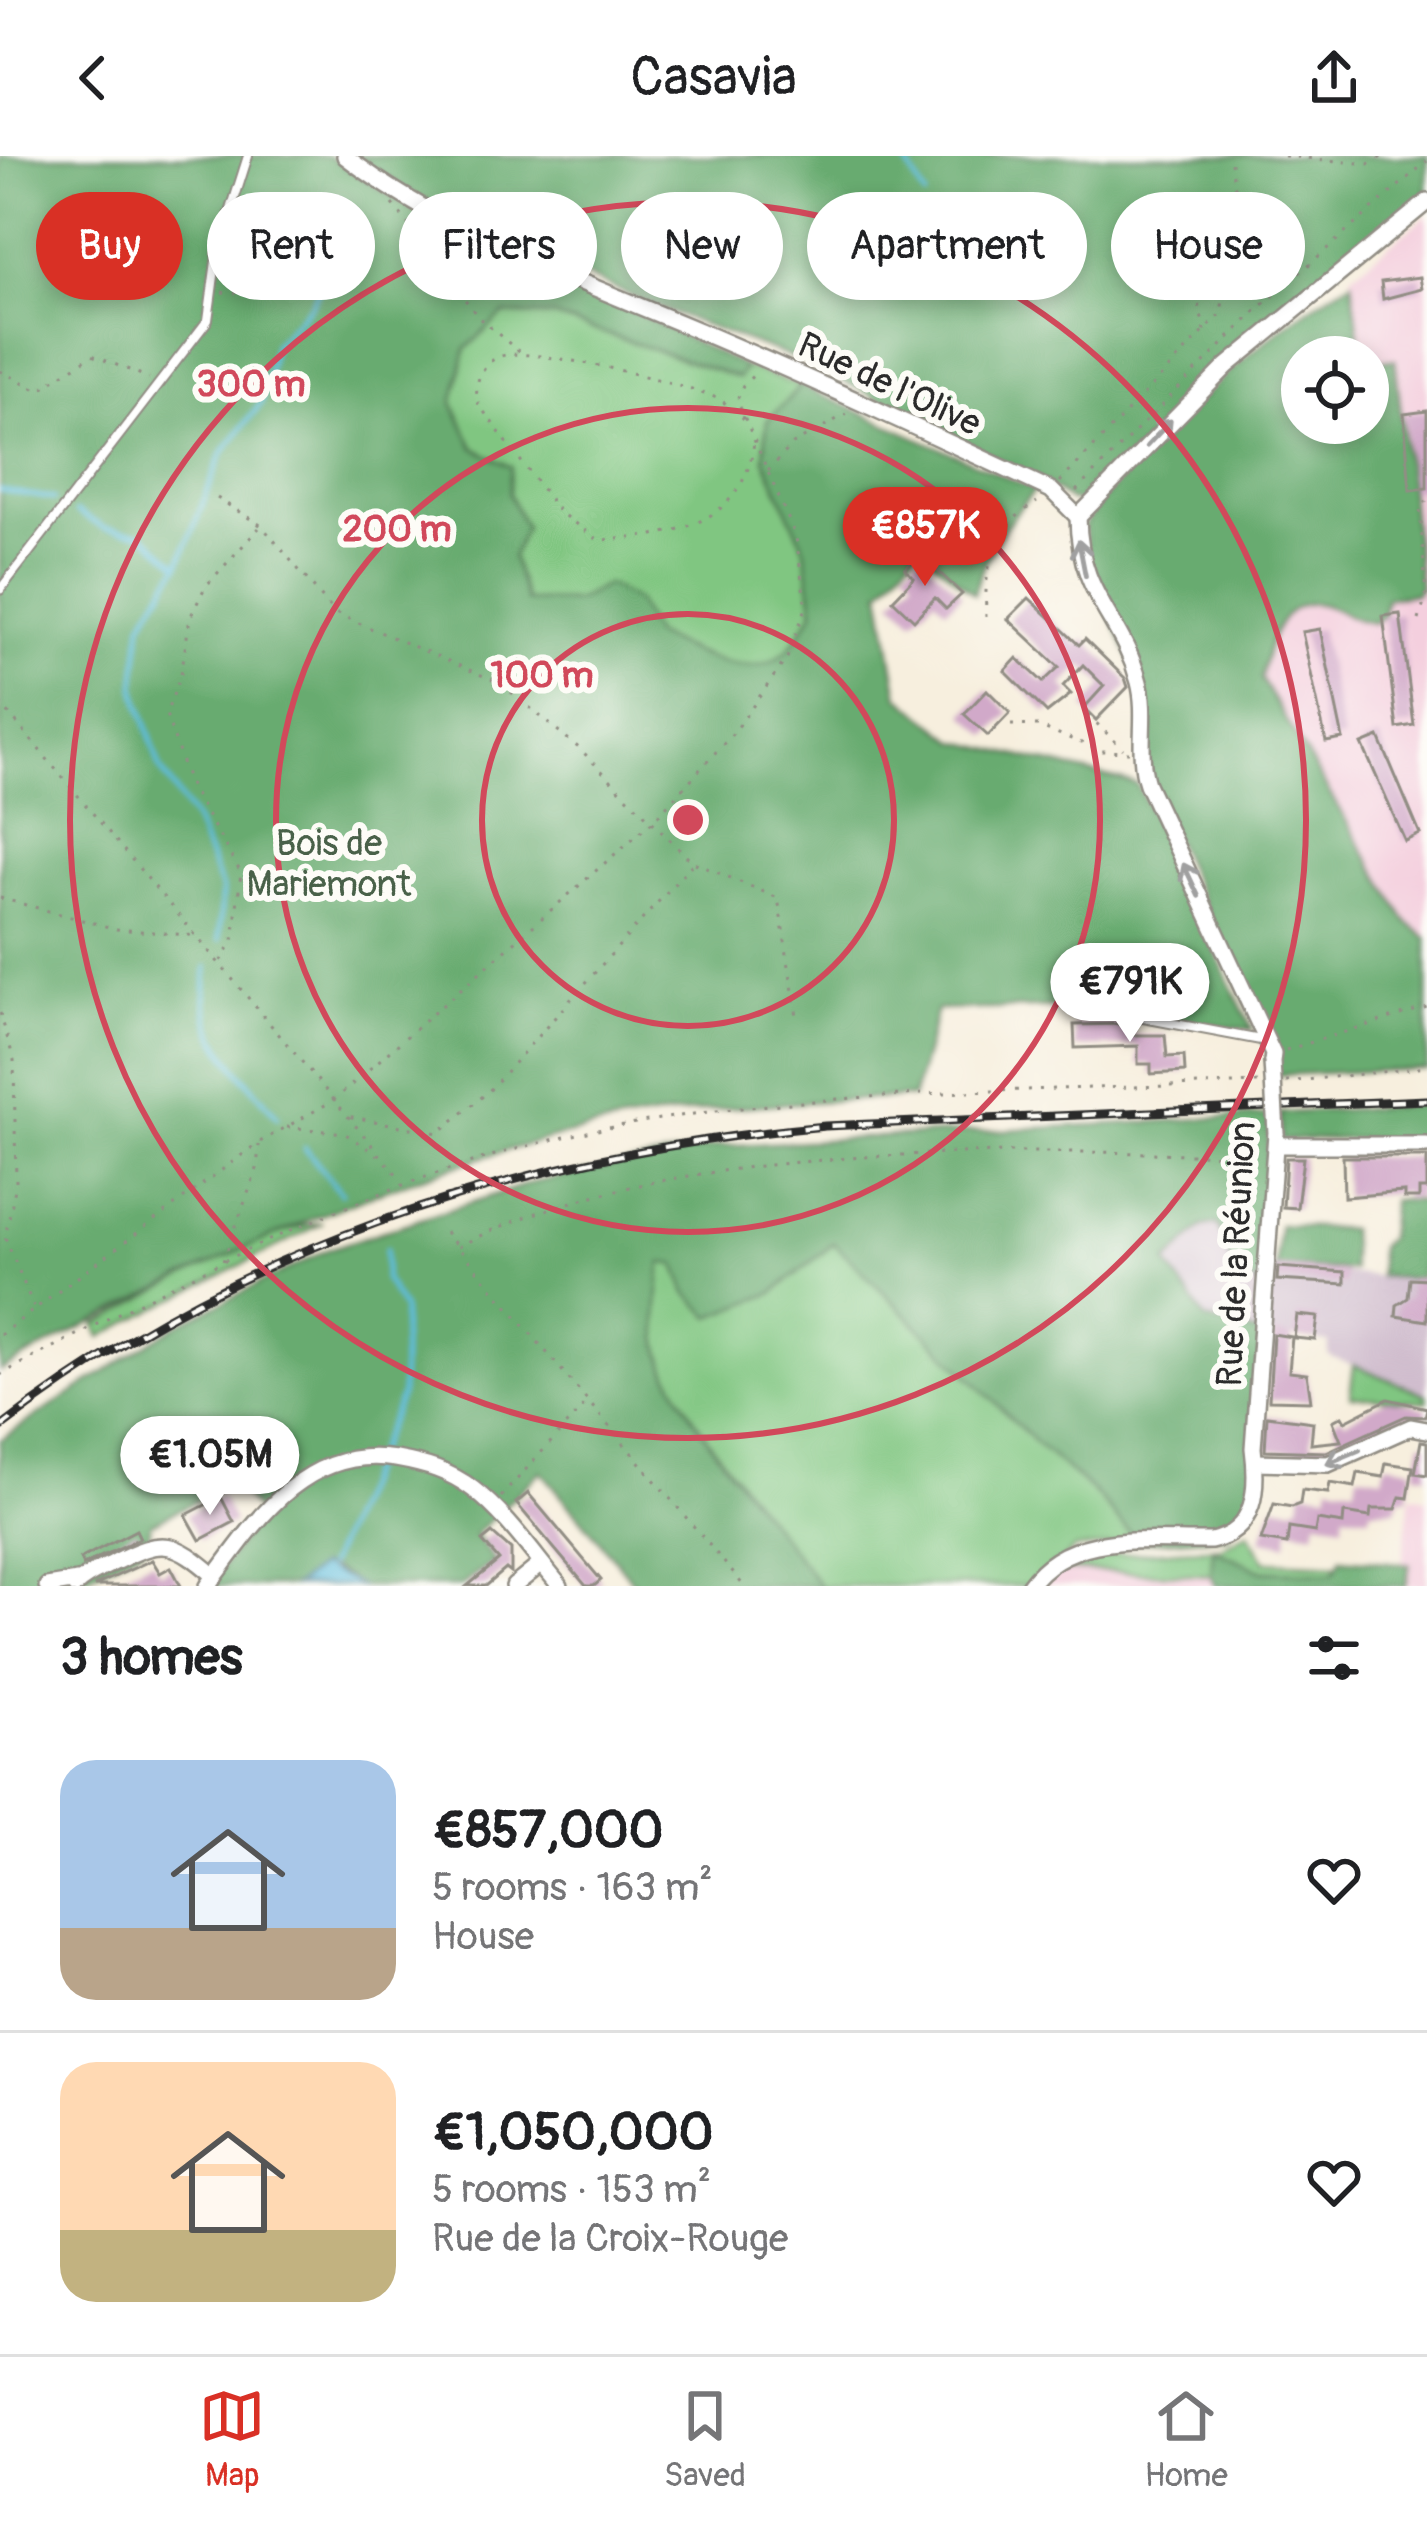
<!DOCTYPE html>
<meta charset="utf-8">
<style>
:root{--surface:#fff;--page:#f2f2f2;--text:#202124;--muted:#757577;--line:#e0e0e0;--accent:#d93025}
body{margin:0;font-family:Pangolin,sans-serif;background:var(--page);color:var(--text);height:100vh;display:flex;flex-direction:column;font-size:45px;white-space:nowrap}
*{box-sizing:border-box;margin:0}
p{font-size:39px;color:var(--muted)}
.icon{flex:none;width:66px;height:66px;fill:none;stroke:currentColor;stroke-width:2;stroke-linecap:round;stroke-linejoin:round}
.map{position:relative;height:1430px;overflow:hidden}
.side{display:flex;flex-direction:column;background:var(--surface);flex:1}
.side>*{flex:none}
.top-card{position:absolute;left:36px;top:36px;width:1356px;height:108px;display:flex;gap:24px}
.tools{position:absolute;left:1281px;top:180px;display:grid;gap:24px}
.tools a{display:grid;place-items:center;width:108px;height:108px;border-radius:50%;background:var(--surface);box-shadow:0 6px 18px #0003;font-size:60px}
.price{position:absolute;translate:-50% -102px;padding:0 27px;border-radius:42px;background:#fff;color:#222;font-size:39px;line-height:78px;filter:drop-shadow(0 3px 6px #0008)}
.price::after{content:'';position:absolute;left:50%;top:72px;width:36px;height:27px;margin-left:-18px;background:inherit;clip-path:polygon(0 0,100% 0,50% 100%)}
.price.current{background:var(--accent);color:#fff}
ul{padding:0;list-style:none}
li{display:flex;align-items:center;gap:36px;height:300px;padding:0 60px}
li+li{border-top:3px solid var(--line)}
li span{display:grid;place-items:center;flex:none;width:336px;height:240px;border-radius:36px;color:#555}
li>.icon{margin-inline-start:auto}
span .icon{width:144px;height:144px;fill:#fffc;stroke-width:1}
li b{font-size:51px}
h2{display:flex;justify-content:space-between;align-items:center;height:144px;padding:0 60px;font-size:51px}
.chip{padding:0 42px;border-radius:54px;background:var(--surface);box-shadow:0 6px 18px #0003;font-size:42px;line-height:108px}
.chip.current{background:var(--accent);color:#fff}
header{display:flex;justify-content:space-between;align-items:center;height:156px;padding:0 60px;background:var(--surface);font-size:54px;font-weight:600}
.tabs{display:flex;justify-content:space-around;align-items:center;height:168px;border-top:3px solid var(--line);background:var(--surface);font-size:33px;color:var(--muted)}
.tabs a{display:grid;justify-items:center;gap:6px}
.tabs .current{color:var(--accent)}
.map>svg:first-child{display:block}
.built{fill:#f4cfde}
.industrial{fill:#d0bdce}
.green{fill:#80c681;stroke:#567856;stroke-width:3}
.forest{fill:#68ab6f;stroke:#4a6b4d;stroke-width:3}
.water{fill:#5fbddd;stroke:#457484;stroke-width:3}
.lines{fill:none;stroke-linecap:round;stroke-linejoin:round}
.stream{stroke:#5fbddd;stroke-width:4.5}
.building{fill:#d1a9c9}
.lane-casing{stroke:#918d84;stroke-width:12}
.street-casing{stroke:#918d84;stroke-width:20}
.path{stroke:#918d84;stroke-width:3;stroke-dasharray:3 9;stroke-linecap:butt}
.lane{stroke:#fff;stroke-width:8}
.street{stroke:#fff;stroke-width:15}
.rail-casing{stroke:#2b2b2b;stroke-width:9}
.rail{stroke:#fdfcf7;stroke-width:4.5;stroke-dasharray:14;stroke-linecap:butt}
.street-bridge-casing{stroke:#918d84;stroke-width:20;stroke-linecap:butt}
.street-bridge{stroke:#fff;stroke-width:15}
.oneway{stroke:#a0a0a0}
.ring{fill:none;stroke:#d1495b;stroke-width:6}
.labels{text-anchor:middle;stroke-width:12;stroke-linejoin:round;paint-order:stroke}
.street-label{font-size:36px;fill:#2b2b2b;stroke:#fdfcf7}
.park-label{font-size:36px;fill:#496149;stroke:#fdfcf7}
.centre{fill:#d1495b;stroke:#fdfcf7;stroke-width:6}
.ring-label{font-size:36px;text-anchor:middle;font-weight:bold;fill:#d1495b;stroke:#fdfcf7;stroke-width:12;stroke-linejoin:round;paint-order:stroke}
</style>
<header><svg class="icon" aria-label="back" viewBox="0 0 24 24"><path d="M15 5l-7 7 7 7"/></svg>Casavia<svg class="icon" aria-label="share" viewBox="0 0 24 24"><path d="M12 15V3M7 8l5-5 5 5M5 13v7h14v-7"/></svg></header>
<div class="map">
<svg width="1427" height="1430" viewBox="0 0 1427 1430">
<rect width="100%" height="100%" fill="#fdfcf7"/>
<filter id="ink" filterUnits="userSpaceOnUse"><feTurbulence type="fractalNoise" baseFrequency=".00833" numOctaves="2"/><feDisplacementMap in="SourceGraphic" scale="24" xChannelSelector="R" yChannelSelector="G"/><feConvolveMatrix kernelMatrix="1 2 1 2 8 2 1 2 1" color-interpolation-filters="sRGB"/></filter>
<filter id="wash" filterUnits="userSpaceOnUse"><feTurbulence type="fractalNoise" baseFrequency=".004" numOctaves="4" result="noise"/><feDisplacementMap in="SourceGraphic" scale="48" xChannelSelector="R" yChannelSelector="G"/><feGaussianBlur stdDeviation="2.7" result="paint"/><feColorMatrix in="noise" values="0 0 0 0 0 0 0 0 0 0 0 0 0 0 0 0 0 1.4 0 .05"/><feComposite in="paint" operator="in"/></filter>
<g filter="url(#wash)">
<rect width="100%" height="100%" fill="#f7efde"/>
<g class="built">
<polygon points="1427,59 1427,782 1407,766 1261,523 1280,463 1303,448 1323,448 1362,466 1386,442 1414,438 1395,205 1362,201 1351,119"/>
<polygon points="1411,1339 1427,1342 1427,1430 1406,1430 1402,1407"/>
<polygon points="1059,1414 1211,1419 1216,1430 1036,1430 1048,1415"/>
</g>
<polygon class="industrial" points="1217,1068 1236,1116 1267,1111 1427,1124 1427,1239 1328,1199 1329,1186 1261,1178 1206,1164 1167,1107 1202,1070"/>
<g class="green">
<path d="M503,158L553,160L738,222L745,211L801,230L767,265L764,302L805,393L814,455C804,469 794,491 780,501C745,526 687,492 654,479L636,445H526L512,401L525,371L509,338L510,311L474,292L453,247L466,193Z"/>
<path d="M323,1067L101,1181L96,1169C160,1136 253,1074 323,1067Z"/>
<path d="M834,1087L1040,1291L1093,1335L1138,1387L1075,1393L1029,1430H820C777,1372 682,1263 662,1200C653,1172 659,1136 661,1107L676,1108L687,1137H773Z"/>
<polygon points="1354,1209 1427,1239 1427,1246 1350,1240"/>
<polygon points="1248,1376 1265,1405 1336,1408 1335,1417 1263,1415 1214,1393 1211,1419 1059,1414 1076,1401 1222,1391"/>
</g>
<g class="forest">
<path d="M0,0H328L425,61L557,118L745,211L739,222L553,160L503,158L466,193L453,247L474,292L511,311L509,338L525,371L512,401L526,445H576L607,428L636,445L654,479C688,493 745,526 780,500C794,491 805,469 814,455L805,393L764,302L767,265L801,230L1035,334C1007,366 984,398 974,438L919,392L881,435L899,540L956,585L1137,628L1252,874L1181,864L1139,850L937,854L913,941C804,946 694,950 587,974C379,1020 187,1115 0,1215Z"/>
<polygon points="355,0 1427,0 1427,41 1261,172 1085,346 1070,345 1044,326 813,210 659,152 497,81 419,42"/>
<path d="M1352,125L1362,201H1302V267H1368V205L1395,204L1420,431L1415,438L1386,442L1383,459L1374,467C1357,466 1345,457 1329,451C1282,433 1267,489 1261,523L1407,766L1427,782V913L1279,919L1146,620L1144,535L1088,407L1084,370L1100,345C1179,264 1253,182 1352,125Z"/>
<polygon points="1427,949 1427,982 1281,984 1280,957"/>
<path d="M1270,959L1258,1128L1236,1117L1217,1068L1202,1071L1167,1107L1206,1164L1261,1178L1257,1328L1228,1380L1138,1387L1093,1335L1040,1291L834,1087L773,1137L711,1161L687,1137L676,1108L662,1107C659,1136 653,1172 662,1200C682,1264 777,1372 820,1430H637L541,1315L475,1379L495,1405L461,1430H361L328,1410L294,1430H208L260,1359L232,1327L150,1368L148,1389L77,1425L0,1430V1284L177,1169L329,1093L531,1027L717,990Z"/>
<polygon points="1392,1044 1427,1045 1427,1092 1420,1123 1379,1120 1379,1091 1388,1082"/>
<polygon points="1279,1069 1350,1073 1352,1114 1276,1112"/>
<polygon points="1213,1393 1263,1415 1334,1417 1341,1402 1410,1408 1406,1430 1216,1430 1211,1419"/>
</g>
<polygon class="water" points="320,1410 361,1430 294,1430"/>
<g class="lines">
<g class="stream">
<polyline points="903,0 925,41"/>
<polyline points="0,334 54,343"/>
<polyline points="76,356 104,372 143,378 179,409"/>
<polyline points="219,784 222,733 195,666 160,612 135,531 142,467 179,409 222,298 261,247 274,189 311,149 357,59"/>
<path d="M207,811C197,886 236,907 277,961"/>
<polyline points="305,992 341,1037"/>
<polyline points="376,1297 401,1239 403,1153 385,1124 386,1093"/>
<polyline points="328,1410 372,1308"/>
</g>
</g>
<g id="blocks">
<g class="building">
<polygon points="1420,121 1422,133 1383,143 1381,126"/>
<polygon points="1427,255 1427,332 1410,334 1404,258"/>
<polygon points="920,398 962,438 946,453 935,442 914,464 893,444 914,422 905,413"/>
<polygon points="1029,442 1079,489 1085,483 1125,522 1128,531 1096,564 1084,552 1104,530 1083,509 1063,530 1071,538 1047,557 1005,515 1017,502 1043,526 1059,511 1008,463"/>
<polygon points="1400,458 1414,569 1397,572 1383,460"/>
<polygon points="1320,473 1343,583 1326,586 1302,476"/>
<polygon points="987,534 1010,557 988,580 964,558"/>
<polygon points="1379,581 1420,678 1405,685 1362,588"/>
<polygon points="1128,868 1132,879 1165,879 1167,901 1184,900 1185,916 1151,918 1151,908 1138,908 1138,890 1075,892 1074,869"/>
<polygon points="1343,1001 1427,1001 1427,1033 1419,1033 1419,1042 1404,1042 1404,1036 1344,1041"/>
<polygon points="1286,1002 1303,1002 1297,1052 1283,1051"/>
<polygon points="1278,1111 1345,1116 1345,1128 1277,1124"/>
<polygon points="1410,1122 1427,1123 1427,1165 1396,1160 1397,1149 1408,1142"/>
<polygon points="1297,1159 1318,1161 1315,1184 1294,1182"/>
<polygon points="1273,1178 1292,1181 1289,1216 1307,1218 1311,1245 1269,1244"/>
<polygon points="1388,1243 1427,1252 1425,1261 1406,1260 1326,1296 1265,1294 1267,1260 1313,1266 1311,1288 1341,1285 1333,1265 1342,1260 1345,1265"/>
<polygon points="1421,1285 1427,1286 1427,1319 1415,1317"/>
<polygon points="1386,1307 1413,1311 1408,1342 1400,1341 1396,1353 1371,1353 1370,1361 1344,1357 1343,1368 1317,1364 1315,1376 1289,1372 1287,1388 1261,1384 1274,1348 1292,1351 1300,1348 1302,1334 1328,1337 1330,1327 1355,1331 1358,1317 1383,1321"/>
<polygon points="528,1337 601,1424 594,1430 586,1430 516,1347"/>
<polygon points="221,1341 234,1366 200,1384 186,1359"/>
<polygon points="136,1374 140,1382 83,1409 80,1403"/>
<polygon points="492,1377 511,1394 511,1417 506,1413 486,1430 467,1430 499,1404 482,1385"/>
<polygon points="152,1404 160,1417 171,1411 181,1430 94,1430"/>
</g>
</g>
</g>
<g filter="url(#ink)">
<use href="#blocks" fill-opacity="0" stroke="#918d84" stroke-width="3"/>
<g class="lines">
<defs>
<g id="lane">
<polyline points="0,434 208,164 217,98 248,0"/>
<polyline points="1122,858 1266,885"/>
</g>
<g id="street">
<path d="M345,0C444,77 584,126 699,175C818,225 934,280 1051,334L1078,361"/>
<path d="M1078,361C1079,441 1122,461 1139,526C1148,560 1136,595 1147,628L1273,898L1272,906"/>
<polyline points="1078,361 1227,210 1427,46"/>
<polyline points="1276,989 1427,989"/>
<polyline points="1255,1306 1328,1308 1411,1271 1427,1274"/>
<polyline points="47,1430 77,1425"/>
<path d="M75,1430C85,1419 102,1413 115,1406C164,1381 174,1385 215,1420"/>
<path d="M208,1430C255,1366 305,1288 396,1303C424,1308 450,1315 473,1333C507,1359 533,1398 560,1430"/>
<polyline points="514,1430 541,1408"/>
<path d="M1029,1430C1069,1373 1149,1386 1211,1385C1257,1375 1258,1331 1253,1292L1276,977"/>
</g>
</defs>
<use href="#lane" class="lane-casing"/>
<use href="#street" class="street-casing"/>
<g class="path">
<polyline points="1284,0 1368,8 1384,0"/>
<polyline points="393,48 479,162 522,198"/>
<path d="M222,136C266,144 283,93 315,72L351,70"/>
<path d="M1205,175C1192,128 1188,54 1239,29"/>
<polyline points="0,215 39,234 92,199 149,222"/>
<path d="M744,263C735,254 725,246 714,241C681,226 538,193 505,199C481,204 472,229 479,249L559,356L598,384C668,381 744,371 754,286"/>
<polyline points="768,315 793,288 846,258"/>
<polyline points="1060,326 1220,159 1240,68 1230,0"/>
<polyline points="1076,335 1255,156 1427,5"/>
<polyline points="217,342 262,370 335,457 500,527 580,593 693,707 488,936 438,977 347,960"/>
<path d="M986,461C984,412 991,373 1037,346"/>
<polyline points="1419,464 1426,440 1420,352 1427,344"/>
<polyline points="0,547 398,1020"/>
<polyline points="1088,559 1123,593"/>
<polyline points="1011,569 1038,570 1102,595 1129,596"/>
<polyline points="695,707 778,742 797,860"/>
<polyline points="0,742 116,773 198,780"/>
<polyline points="221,805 233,785 241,717 190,630 166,558 181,518 190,462 205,431 259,372"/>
<polyline points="0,857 14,904 16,1028 5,1081 34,1152"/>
<polyline points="1286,894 1427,851"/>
<polyline points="1286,926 1427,911"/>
<polyline points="287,971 344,977 378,999"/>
<polyline points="445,1076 744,1430"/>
<path d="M458,1091C660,982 1032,993 1259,1000"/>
<polyline points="223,1105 257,1013 259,989"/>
<polyline points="0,1179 258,987 334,944 654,664 735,575 787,502 806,452 796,381 737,244 743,229 757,216"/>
<path d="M0,1219C184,1122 373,1022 578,978C800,931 1032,936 1258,927"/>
<polyline points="501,1341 587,1246"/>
</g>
<use href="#lane" class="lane"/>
<use href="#street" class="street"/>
<defs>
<path id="rail" d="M0,1272C241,1087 526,997 825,970L1427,944"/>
</defs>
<use href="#rail" class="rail-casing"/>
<use href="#rail" class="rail"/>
<defs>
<polyline id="street-bridge" points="1272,906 1276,977"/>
</defs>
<use href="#street-bridge" class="street-bridge-casing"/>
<use href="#street-bridge" class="street-bridge"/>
</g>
<defs><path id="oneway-shaft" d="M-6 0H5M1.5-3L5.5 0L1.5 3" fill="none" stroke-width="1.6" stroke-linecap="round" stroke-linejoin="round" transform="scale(3)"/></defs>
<g class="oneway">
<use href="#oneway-shaft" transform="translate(1159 277) rotate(-47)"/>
<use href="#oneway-shaft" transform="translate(1082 402) rotate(-101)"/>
<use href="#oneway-shaft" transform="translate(1191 724) rotate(-115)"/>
<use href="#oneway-shaft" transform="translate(1343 1301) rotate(157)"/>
</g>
</g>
<g class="ring">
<circle cx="688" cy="664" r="206"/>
<circle cx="688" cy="664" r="412"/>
<circle cx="688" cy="664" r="618"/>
</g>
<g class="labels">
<g class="street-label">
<text transform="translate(890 227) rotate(25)" y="13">Rue de l'Olive</text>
<text transform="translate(1235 1098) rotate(-87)" y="13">Rue de la Réunion</text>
</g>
<g class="park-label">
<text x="329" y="699">Bois de<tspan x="329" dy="41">Mariemont</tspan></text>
</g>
</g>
<circle cx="688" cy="664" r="18" class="centre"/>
<g class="ring-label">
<text x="251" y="240">300 m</text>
<text x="397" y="385">200 m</text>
<text x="542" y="531">100 m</text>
</g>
</svg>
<div class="tools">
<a><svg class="icon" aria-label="locate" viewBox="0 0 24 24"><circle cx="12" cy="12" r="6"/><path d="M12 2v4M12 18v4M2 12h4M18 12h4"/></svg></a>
</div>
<b class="price current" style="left:925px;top:433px">€857K</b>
<b class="price" style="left:1130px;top:889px">€791K</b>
<b class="price" style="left:210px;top:1362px">€1.05M</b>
<div class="top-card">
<a class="chip current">Buy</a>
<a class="chip">Rent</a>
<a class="chip">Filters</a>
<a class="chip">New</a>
<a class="chip">Apartment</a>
<a class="chip">House</a>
</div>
</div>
<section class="side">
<h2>3 homes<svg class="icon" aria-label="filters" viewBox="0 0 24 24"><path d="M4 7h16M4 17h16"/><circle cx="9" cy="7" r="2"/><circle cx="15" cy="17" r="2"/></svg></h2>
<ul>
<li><span style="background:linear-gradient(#a9c7e8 70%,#b9a48a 0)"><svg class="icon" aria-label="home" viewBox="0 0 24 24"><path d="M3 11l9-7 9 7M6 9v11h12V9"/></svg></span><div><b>€857,000</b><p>5 rooms · 163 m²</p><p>House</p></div><svg class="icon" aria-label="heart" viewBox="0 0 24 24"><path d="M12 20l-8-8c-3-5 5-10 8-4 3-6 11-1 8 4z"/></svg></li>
<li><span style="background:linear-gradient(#ffd9b3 70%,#c2b280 0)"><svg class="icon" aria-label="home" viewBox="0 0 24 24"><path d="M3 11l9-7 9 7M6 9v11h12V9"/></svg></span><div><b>€1,050,000</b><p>5 rooms · 153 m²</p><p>Rue de la Croix-Rouge</p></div><svg class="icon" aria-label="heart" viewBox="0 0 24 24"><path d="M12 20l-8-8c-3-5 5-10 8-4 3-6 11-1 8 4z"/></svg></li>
</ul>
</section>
<nav class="tabs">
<a class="current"><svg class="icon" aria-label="map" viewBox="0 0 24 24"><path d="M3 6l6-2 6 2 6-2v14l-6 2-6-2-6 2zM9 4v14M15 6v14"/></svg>Map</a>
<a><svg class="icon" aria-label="saved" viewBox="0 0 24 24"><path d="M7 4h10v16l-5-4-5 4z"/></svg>Saved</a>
<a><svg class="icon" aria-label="home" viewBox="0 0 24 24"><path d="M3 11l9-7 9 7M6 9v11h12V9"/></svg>Home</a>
</nav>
